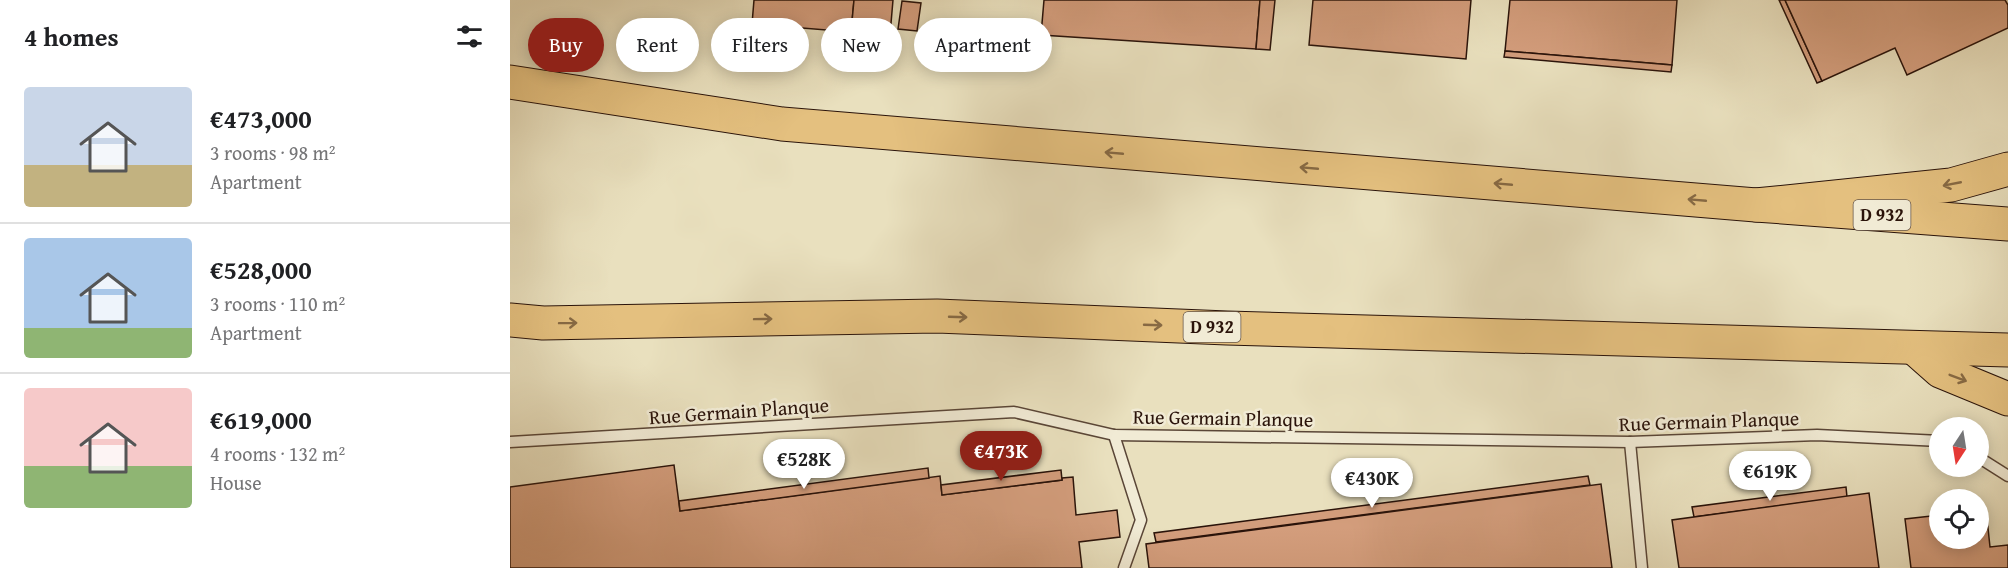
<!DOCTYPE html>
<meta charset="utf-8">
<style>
:root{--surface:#fff;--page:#f6f6f6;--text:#202124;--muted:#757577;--line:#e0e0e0;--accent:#8f2418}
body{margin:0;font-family:"Gentium Book Plus",serif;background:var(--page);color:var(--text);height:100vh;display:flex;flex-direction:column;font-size:22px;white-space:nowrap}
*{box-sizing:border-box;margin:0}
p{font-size:20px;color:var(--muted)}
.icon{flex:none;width:33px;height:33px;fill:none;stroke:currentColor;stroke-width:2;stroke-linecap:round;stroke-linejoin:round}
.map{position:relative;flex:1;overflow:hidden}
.side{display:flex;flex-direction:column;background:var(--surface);width:510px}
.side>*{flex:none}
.hud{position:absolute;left:18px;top:18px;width:570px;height:54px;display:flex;gap:12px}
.needle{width:39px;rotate:192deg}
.fabs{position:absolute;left:1419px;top:417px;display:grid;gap:12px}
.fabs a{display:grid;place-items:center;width:60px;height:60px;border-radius:50%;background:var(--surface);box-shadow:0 3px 15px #0003;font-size:30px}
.price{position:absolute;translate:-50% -51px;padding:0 14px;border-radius:21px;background:#fff;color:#222;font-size:20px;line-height:39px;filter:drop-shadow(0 2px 3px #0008)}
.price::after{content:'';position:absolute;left:50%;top:36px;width:18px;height:14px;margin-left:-9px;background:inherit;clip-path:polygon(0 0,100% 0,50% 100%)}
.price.active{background:var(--accent);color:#fff}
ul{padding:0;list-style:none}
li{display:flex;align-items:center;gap:18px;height:150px;padding:0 24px}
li+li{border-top:2px solid var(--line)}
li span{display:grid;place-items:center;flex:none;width:168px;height:120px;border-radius:6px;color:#555}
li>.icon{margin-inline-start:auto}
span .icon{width:72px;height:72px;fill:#fffc;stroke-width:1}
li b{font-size:26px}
h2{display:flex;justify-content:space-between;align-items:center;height:72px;padding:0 24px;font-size:26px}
.tag{padding:0 21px;border-radius:27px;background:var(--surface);box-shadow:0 3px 15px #0003;font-size:21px;line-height:54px}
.tag.active{background:var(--accent);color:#fff}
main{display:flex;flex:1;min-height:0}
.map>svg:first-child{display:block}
.building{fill:#d39d7c;stroke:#2a130a;stroke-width:1.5}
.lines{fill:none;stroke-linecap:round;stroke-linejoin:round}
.lane-casing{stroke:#5a4637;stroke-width:13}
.primary-casing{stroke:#2a130a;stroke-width:35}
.highway-casing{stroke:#2a130a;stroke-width:35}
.lane{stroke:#f1ebd5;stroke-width:10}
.primary{stroke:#e4c07f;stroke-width:33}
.highway{stroke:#e4c07f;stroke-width:33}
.oneway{stroke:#876a44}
.labels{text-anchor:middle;stroke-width:5;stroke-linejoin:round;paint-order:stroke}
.shield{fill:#f1ebd5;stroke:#665447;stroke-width:1.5}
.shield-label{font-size:18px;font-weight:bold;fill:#2a130a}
.street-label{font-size:20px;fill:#2a130a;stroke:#f1ebd5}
</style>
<main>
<section class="side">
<h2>4 homes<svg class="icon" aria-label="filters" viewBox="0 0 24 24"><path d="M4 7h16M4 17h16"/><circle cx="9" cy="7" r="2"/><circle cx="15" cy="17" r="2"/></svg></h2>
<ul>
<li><span style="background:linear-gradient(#c9d6e8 65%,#c2b280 0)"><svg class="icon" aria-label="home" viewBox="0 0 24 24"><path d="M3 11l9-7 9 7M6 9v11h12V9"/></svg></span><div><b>€473,000</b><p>3 rooms · 98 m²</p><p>Apartment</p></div></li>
<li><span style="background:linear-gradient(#a9c7e8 75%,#8fb573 0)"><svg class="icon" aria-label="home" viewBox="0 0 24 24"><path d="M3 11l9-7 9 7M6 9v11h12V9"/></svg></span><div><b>€528,000</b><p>3 rooms · 110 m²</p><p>Apartment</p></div></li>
<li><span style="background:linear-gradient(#f6c9c9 65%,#8fb573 0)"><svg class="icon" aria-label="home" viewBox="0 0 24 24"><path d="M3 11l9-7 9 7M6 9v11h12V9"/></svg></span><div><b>€619,000</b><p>4 rooms · 132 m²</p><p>House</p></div></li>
</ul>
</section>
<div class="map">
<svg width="1498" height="568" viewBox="0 0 1498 568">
<rect width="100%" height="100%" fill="#e9e0be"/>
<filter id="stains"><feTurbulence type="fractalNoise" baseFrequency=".00333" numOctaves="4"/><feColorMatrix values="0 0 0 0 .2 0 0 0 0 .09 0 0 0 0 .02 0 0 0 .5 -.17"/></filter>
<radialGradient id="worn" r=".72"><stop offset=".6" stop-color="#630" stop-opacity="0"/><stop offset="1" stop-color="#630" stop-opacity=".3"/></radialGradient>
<g class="building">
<polygon points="244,0 344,0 341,32 242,24"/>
<polygon points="344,0 383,0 380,35 341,32"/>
<polygon points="534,0 750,0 746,49 531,35"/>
<polygon points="750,0 765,0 760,50 746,49"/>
<polygon points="803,0 961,0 956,59 799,45"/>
<polygon points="1000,0 1167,0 1162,65 995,51"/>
<polygon points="1269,0 1275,0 1312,81 1307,83"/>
<polygon points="1275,0 1495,0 1498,5 1498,28 1397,75 1385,48 1312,81"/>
<polygon points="392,1 411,3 407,31 388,29"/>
<circle cx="501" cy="45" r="24"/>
<polygon points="995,51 1162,65 1161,72 994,57"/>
<polygon points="164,465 170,511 430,476 432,495 552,480 552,478 563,477 566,515 607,510 610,537 569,542 572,568 0,568 0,487"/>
<polygon points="418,468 419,478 170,511 169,501"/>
<polygon points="551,470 552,480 432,495 431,485"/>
<polygon points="1078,476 1080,485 646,542 644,533"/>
<polygon points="1091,484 1102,568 639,568 636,544"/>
<polygon points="1336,487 1337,497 1184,517 1182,507"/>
<polygon points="1359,493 1369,568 1169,568 1162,520"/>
<polygon points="1476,509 1480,547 1498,545 1498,568 1401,568 1395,519 1430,515 1430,538 1468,538 1468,510"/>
</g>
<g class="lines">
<defs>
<g id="lane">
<polyline points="604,435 631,520 614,568"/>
<polyline points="0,442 504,412 604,435 1120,442 1307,435 1430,441"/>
<polyline points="1120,442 1132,568"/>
<polyline points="1468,457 1498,476"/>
</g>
<g id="primary">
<polyline points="0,82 272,124 1246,205 1498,224"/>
<polyline points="0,320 33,323 427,316 717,328 1498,350"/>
</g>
<g id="highway">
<polyline points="1246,205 1441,185 1498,169"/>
<polyline points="1404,348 1430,371 1498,399"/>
</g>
</defs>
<use href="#lane" class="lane-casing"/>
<use href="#primary" class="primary-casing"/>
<use href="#highway" class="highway-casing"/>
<use href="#lane" class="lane"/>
<use href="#primary" class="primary"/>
<use href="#highway" class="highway"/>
</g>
<defs><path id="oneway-shaft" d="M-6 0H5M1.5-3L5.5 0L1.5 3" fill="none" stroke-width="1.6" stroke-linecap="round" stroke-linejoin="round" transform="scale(1.5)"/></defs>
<g class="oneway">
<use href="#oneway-shaft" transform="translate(604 153) rotate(-175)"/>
<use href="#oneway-shaft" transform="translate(799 168) rotate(-175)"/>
<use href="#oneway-shaft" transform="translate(993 184) rotate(-175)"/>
<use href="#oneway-shaft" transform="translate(1442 184) rotate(169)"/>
<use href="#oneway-shaft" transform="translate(1187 200) rotate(-175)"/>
<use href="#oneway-shaft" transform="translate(448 317) rotate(2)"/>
<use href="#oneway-shaft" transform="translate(253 319) rotate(-1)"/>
<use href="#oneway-shaft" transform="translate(58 323) rotate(-1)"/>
<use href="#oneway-shaft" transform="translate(643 325) rotate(2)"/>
<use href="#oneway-shaft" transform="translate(1448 378) rotate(21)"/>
</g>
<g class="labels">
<g class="shield">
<rect x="1343.5" y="200" width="57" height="30" rx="4.5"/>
<rect x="673.5" y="312" width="57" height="30" rx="4.5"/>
</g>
<g class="shield-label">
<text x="1372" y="221">D 932</text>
<text x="702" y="333">D 932</text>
</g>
<g class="street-label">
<text transform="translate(229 411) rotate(-4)" y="7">Rue Germain Planque</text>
<text transform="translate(713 418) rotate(1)" y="7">Rue Germain Planque</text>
<text transform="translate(1199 421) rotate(-2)" y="7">Rue Germain Planque</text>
</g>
</g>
<rect width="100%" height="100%" filter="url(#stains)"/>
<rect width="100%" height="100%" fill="url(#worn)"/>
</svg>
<div class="fabs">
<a><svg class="needle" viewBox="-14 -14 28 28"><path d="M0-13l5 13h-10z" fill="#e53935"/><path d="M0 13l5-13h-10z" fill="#757577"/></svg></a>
<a><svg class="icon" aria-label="locate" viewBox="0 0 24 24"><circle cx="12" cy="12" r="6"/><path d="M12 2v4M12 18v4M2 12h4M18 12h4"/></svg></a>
</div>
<b class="price active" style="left:491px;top:482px">€473K</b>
<b class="price" style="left:294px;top:490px">€528K</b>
<b class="price" style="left:1260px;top:502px">€619K</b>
<b class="price" style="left:862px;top:509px">€430K</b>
<div class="hud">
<a class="tag active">Buy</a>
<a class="tag">Rent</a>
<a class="tag">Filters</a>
<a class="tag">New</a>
<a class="tag">Apartment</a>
</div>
</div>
</main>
